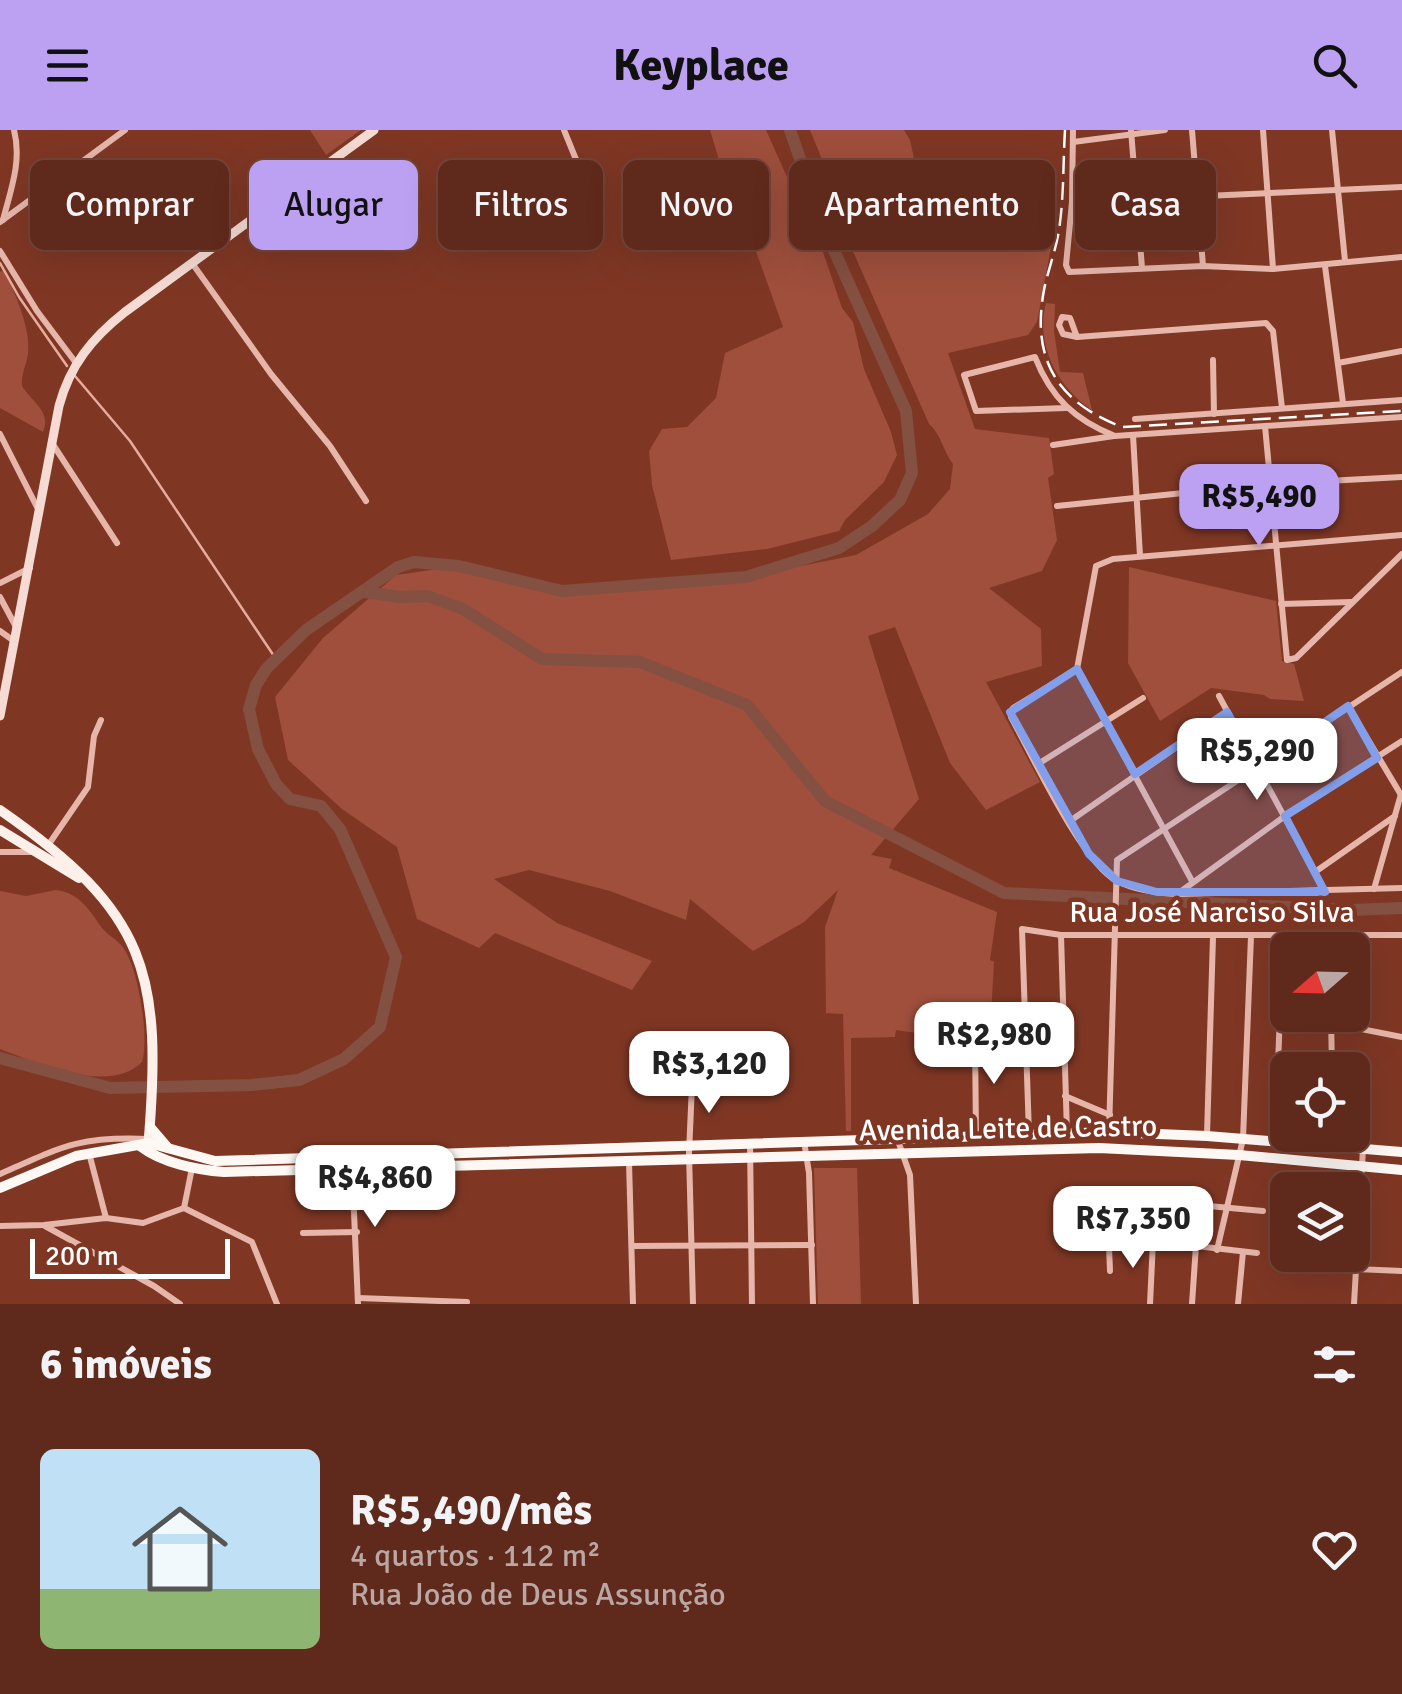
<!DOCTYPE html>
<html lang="pt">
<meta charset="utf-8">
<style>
:root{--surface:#5f291b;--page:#653124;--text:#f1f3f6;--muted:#baa6a3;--line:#73453a;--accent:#bca0f2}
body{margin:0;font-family:Signika,sans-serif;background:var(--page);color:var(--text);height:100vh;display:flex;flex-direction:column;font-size:38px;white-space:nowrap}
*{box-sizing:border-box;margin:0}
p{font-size:32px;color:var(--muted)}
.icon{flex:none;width:55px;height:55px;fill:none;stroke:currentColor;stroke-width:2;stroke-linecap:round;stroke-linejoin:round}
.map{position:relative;height:1174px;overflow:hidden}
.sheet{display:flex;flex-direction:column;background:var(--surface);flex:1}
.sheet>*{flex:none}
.banner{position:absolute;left:30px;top:30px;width:1342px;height:90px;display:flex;gap:20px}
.needle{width:65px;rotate:250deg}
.controls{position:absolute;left:1270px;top:802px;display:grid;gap:20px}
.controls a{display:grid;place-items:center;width:100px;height:100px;border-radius:15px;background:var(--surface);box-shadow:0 10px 40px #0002,0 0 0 2px var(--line);font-size:50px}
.scale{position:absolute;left:30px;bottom:25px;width:200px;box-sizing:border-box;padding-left:10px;border:5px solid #fff;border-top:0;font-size:28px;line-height:35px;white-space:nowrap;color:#fff;-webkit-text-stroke:8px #7f3724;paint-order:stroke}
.price{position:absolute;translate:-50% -85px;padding:0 22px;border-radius:20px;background:#fff;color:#222;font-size:32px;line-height:65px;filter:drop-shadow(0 2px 5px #0008)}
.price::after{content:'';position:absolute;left:50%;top:60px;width:30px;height:22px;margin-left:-15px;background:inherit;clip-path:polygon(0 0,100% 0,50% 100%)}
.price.active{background:var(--accent);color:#111}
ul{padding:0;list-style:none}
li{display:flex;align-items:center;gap:30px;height:250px;padding:0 40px}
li+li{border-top:2px solid var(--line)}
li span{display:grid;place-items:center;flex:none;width:280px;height:200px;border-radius:15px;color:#555}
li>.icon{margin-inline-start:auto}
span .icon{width:120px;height:120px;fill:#fffc;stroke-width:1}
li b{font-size:42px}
h2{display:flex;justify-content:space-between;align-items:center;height:120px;padding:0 40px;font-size:42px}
.pill{padding:0 35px;border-radius:15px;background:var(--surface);box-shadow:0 10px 40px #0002,0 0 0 2px var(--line);font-size:35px;line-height:90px}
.pill.active{background:var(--accent);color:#111}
header{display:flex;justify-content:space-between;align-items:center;height:130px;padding:0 40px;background:var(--accent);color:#111;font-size:45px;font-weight:700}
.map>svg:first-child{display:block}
.green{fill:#9f4f3c}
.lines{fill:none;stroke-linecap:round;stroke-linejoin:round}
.stream{stroke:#e7ab9e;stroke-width:2.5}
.river{stroke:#845042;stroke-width:12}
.minor{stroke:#e6b6aa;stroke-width:6}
.secondary{stroke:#f5dbd4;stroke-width:9}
.primary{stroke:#fdf0eb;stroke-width:10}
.trunk{stroke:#fef8f5;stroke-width:10}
.rail{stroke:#fff;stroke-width:2.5;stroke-dasharray:18 8;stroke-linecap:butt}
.marked{fill:#839eea;fill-opacity:0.2;stroke:#839eea;stroke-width:8;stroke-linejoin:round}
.labels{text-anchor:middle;stroke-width:9;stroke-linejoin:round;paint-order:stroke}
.street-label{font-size:30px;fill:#fff;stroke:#7f3724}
</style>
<header><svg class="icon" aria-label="menu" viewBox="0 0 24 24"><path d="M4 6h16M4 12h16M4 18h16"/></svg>Keyplace<svg class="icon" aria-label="search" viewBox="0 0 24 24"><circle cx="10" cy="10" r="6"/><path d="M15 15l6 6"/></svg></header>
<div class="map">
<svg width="1402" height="1174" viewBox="0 0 1402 1174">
<rect width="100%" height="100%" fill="#7f3724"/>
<g class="green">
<polygon points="310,0 361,0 326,25"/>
<polygon points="710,0 766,0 804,85 819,110 842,178 853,192 864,239 891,302 897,325 884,352 845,390 839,401 767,419 671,430 652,355 649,321 662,299 687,297 716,268 725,223 783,197 757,124 735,83"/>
<path d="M810,0H904L910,10L919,52L971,54L995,46L1020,47L1025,73L1053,77L1057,86L1037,192L1028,205L948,223L975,299L1049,308L1054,344L1048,348L1057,410L1042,441L989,458L1041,499L1042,536L986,552L1040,652L986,680L950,633L895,497L868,506L919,669L871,725L892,729L889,738L997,782L990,830L994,832L990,904L973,903L972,911L896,900L895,907L851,908V1001H846L843,884L826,883L825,797L838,760L804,792L753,821L690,769L686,790L610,761L529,740L494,749L557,793L652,831L632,860L495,803L479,818L417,789L397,717L342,679L288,630L275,567L323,508L396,445L459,436L562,461L746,447L856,425L928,384L950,359L953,334C943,321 941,304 929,294L833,76L826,39Z"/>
<path d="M4,140C15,164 31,197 28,224C26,236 21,244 22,256C32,272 52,282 43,302L0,278V142Z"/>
<path d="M1046,173L1055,174L1054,201L1060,242L1083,243L1092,280C1057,257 1035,214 1046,173Z"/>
<polygon points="1129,437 1276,471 1282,531 1294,534 1304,571 1270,569 1264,565 1211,558 1160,591 1128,533"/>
<path d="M56,760C80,763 89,780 102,798C108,805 113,807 119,813C138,829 150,909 142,932C109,965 37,933 0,919V761L26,766Z"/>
<polygon points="814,1038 857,1038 861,1174 818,1174"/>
</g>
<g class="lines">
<g class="stream">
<polyline points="0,133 19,167 67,236"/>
<polyline points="75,246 130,311 276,529"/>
</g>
<g class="river">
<polyline points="365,462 399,467 428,466 463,479 542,529 640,532 747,575 825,671 1004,763 1350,780 1402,778"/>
<polyline points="0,928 110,958 252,955 299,950 344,929 380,897 396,827 340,699 321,676 290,669 276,654 258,619 249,579 256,555 266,539 306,500 398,437 414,432 459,436 562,461 746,447 839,418 872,396 900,370 912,343 906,281 824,98 790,0"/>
</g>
<g class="minor">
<polyline points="564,0 586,54"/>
<polyline points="1073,0 1072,72 1066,135 1069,142 1203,136 1273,139 1402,127"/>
<polyline points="1131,0 1142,138"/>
<polyline points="1192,0 1203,136"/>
<polyline points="1263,0 1273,139"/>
<polyline points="1332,0 1345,131"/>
<polyline points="1073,12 1165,0"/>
<polyline points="1072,72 1402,57"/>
<path d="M3,90C11,59 22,31 14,0"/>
<polyline points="0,92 125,0"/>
<polyline points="0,121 37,181 76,233"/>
<polyline points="192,133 271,244 330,316 366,371"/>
<polyline points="1325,136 1343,273"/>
<polyline points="1077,207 1070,188 1062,187 1059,195 1063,204 1077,207 1266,193 1273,201 1282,278"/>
<polyline points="1213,230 1214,284"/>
<polyline points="1338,233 1402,221"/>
<path d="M1066,278L976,281L964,245L1035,227C1051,268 1075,290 1115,306L1402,287"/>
<polyline points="1135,289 1402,270"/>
<polyline points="1265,296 1287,530 1296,528 1402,424"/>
<polyline points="0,304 40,383"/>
<polyline points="1133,305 1140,426"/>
<polyline points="1053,315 1114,306"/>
<polyline points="54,316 117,413"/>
<polyline points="1057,376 1271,354 1402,347"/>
<polyline points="0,453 30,438"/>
<polyline points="0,467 16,497"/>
<polyline points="1281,474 1352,472"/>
<polyline points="0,501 14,511"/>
<path d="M1077,539L1013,578L1011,587C1032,625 1082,733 1117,751C1135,760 1158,763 1178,764L1402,758"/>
<polyline points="1219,566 1325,762"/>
<polyline points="1348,576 1401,665"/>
<polyline points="1038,634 1143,568"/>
<polyline points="1070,691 1227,582"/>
<polyline points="49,714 88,657 94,606 101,590"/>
<polyline points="0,722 31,722"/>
<polyline points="1315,742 1395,686"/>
<polyline points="1192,751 1077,539 1096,436 1113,429 1402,405"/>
<polyline points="1374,759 1401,664"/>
<polyline points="1180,762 1285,686 1402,611"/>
<polyline points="1061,805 1067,1003"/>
<polyline points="1332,820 1333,805"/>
<polyline points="1331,885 1332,940"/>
<polyline points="1331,893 1402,907"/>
<polyline points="975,909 976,1006"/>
<polyline points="1065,966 1110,985"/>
<polyline points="1109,1002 1117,730 1402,542"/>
<polyline points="1029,1004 1022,799 1061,805 1402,805"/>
<polyline points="1207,1005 1213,807"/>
<polyline points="897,1008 910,1045 916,1174"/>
<polyline points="804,1011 809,1043 813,1174"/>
<polyline points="750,1012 752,1174"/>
<polyline points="1275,1012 1283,805"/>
<polyline points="89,1023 106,1088"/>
<polyline points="629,1032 633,1174"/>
<polyline points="352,1036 358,1174"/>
<path d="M0,1044C61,1017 79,1006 148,1009"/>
<polyline points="1143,1070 1263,1081"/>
<polyline points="184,1078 192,1038"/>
<polyline points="0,1096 44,1095 106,1088 143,1093 184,1078 252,1112 277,1174"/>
<polyline points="45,1096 154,1156 180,1174"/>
<polyline points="303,1103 357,1102"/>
<polyline points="632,1116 812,1115"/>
<polyline points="1217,1120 1243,1009 1251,806"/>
<polyline points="1356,1139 1402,1141"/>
<polyline points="1110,1141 1109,1117 1113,1113 1153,1111 1257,1123"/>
<polyline points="358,1168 467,1172"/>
<polyline points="693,1174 689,1023 692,955 696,947 707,943"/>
<polyline points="1150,1174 1153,1111"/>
<polyline points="1192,1174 1196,1115"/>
<polyline points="1238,1174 1243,1122"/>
<polyline points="1354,1174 1363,1019"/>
</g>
<path class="secondary" d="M0,586L59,276C70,235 92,208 125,182L374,0"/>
<g class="primary">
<path d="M0,680C148,783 163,842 148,1019"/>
<polyline points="0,700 79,748"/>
</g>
<g class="trunk">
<polyline points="150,997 168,1018"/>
<path d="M140,1016C162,1033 197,1040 224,1042L1099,1018L1239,1025L1402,1040"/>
<polyline points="0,1058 76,1026 149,1013 215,1031 1109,1002 1207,1006 1402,1022"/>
</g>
<path class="rail" d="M1065,0C1063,33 1064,67 1059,100C1056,120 1048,140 1044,160C1031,229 1057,272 1122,297L1402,281"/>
</g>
<path class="marked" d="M1077,539L1135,644L1227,582L1258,638L1348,576L1377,628L1285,686L1325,762H1157L1117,751L1089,724L1010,582Z"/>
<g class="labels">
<g class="street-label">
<text x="1212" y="792">Rua José Narciso Silva</text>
<text transform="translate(1008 998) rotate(-1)" y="10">Avenida Leite de Castro</text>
</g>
</g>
</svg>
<div class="controls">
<a><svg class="needle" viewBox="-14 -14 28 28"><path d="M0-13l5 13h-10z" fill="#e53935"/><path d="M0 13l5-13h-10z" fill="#baa6a3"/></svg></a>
<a><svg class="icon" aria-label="locate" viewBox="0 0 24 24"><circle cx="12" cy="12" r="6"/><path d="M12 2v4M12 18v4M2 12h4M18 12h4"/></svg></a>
<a><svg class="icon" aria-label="layers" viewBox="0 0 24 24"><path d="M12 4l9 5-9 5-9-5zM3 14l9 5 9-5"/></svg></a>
</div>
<div class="scale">200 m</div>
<b class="price active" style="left:1259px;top:419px">R$5,490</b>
<b class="price" style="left:1257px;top:673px">R$5,290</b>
<b class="price" style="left:994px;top:957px">R$2,980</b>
<b class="price" style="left:709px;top:986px">R$3,120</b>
<b class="price" style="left:375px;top:1100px">R$4,860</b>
<b class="price" style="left:1133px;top:1141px">R$7,350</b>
<div class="banner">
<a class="pill">Comprar</a>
<a class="pill active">Alugar</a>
<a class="pill">Filtros</a>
<a class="pill">Novo</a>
<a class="pill">Apartamento</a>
<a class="pill">Casa</a>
</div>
</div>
<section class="sheet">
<h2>6 imóveis<svg class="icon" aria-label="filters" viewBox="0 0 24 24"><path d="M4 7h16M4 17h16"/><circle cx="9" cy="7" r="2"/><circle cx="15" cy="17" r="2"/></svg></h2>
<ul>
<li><span style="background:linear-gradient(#bfe0f5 70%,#8fb573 0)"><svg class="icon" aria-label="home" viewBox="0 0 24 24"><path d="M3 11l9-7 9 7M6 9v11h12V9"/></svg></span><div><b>R$5,490/mês</b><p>4 quartos · 112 m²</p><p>Rua João de Deus Assunção</p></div><svg class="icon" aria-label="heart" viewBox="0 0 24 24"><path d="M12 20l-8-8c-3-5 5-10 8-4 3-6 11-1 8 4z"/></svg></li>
</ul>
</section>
